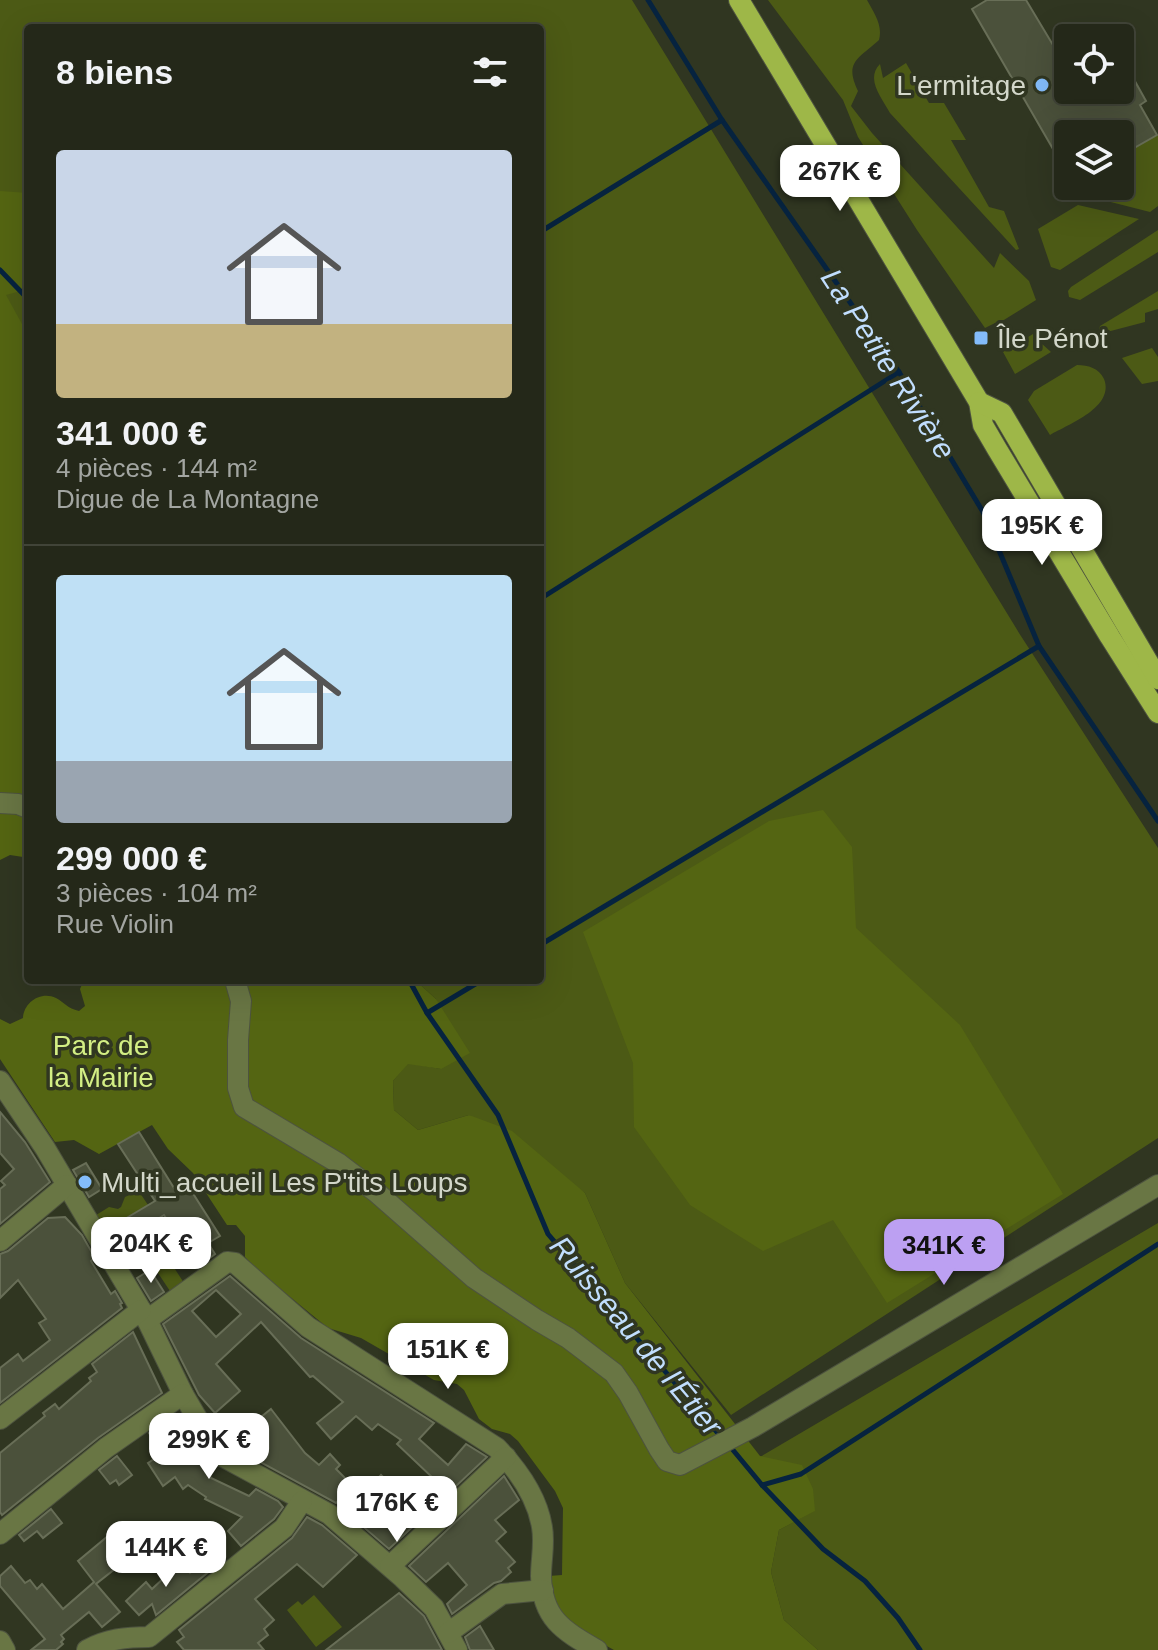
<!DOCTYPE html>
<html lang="fr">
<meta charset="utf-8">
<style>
:root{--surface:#242819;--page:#2c3022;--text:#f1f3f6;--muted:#a3a6a2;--line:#414438;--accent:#bca0f2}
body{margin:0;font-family:Helvetica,sans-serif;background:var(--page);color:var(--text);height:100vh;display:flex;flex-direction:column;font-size:30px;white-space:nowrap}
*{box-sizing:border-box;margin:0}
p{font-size:26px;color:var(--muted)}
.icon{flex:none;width:44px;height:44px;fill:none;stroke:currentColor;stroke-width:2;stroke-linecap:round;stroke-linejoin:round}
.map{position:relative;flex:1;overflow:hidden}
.sheet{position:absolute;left:24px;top:24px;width:520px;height:960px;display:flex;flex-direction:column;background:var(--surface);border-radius:8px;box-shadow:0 8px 32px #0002,0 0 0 2px var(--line)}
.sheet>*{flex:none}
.tools{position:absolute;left:1054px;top:24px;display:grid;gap:16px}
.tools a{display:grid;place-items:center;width:80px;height:80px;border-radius:8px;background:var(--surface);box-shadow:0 8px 32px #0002,0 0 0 2px var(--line);font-size:40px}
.price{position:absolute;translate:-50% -68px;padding:0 18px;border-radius:16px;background:#fff;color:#222;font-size:26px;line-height:52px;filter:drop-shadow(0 2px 4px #0008)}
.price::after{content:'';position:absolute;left:50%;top:48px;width:24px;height:18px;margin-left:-12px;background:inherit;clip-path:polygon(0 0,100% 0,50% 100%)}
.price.current{background:var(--accent);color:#111}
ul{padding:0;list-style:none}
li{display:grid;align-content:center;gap:16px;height:424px;padding:0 32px}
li+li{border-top:2px solid var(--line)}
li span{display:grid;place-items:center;height:248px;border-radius:8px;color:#555}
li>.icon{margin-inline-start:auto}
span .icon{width:144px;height:144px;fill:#fffc;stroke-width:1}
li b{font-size:34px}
h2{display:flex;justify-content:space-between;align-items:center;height:96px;padding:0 32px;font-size:34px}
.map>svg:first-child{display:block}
.green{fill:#4c5a15}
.forest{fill:#546512}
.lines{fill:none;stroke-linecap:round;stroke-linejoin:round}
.stream{stroke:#06233f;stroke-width:5}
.building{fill:#4b513b;stroke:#686e57;stroke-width:2;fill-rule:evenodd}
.minor-casing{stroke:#4d533f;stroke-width:22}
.major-casing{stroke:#4d533f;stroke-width:22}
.minor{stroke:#697644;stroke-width:20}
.major{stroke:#9eb748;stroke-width:20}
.poi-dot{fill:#83bcfa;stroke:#303621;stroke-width:3}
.labels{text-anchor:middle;stroke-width:7;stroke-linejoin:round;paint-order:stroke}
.poi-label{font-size:28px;fill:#d3d7ca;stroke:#303621;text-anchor:start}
.park-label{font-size:28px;fill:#d3ee84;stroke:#303621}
.water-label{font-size:30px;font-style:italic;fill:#c1defe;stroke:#303621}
</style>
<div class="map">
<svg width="1158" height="1650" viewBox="0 0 1158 1650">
<rect width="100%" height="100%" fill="#303621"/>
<g class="green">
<polygon points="0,0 632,0 1019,633 1158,848 1158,1138 731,1415 625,1283 585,1193 469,1115 418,1130 394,1110 393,1081 408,1063 441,1069 436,999 415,980 540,980 540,28 28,28 28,418 0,368"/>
<path d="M768,0H867C874,13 883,25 879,40C858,59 844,62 858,91L851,106L872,133L994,268L1000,253L1029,281L1036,300L999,323H995L985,328L917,230L858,137L843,100Z"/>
<path d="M906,63L929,103H944L966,140H951L989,207L1004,211L1019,249L1016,250L890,113C882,98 865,79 880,64L883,78Z"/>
<polygon points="1158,134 1158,206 1150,212 1091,197 1110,186 1120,186 1120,180 1129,174 1120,156"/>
<polygon points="1078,205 1139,219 1060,270 1051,267 1038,229"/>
<polygon points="1158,230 1158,252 1080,300 1069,297 1068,291 1071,287"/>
<polygon points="1158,291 1158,309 1145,313 1145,322 1103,333 1099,330 1100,326"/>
<polygon points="1038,331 1041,343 1051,352 1015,374 1003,352"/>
<polygon points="1152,348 1158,357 1158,381 1142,384 1122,358"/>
<path d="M1077,365C1088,365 1099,368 1104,379C1115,407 1069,424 1050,435L1028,400L1034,391Z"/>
<polygon points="136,1192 140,1193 148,1205 102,1233 93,1217 109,1207 118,1209 121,1207 125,1197"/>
<polygon points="1158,1223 1158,1650 818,1650 784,1620 771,1572 779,1530 814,1511 760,1457"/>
<polygon points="164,1244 174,1260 171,1263 184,1283 170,1291 156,1270 166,1262 155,1268 146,1255"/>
<polygon points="314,1595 342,1627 316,1647 287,1610 298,1601 302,1605"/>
</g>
<g class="forest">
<polygon points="0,191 28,193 28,289 6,295 28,335 28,865 23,857 10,855 0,860"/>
<polygon points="823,810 852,847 856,928 960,1025 1063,1194 887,1303 833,1220 763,1251 690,1205 634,1127 633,1063 583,932 769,821"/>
<path d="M84,980H415L436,999L470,1053L441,1069L408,1064L393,1081L394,1110L418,1130L469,1115L512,1131L585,1193L625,1283L760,1456L802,1465L813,1489L815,1511L779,1530L771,1572L784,1620L818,1650H614L578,1630L558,1615L549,1576L562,1575L563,1508L555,1491L518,1441L510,1434L492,1429L479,1419L464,1390L457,1384L434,1380L361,1338L328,1328L256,1269L245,1257V1236L236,1225H227L193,1173L168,1149L152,1125L99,1154L74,1140L55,1142L0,1059V1019L10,1024L23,1018C24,1002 41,991 56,998C65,1003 67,1008 79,1011L85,1006L80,989Z"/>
</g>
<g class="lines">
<g class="stream">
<polyline points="648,0 722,120 899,372 983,512 1039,646 1158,821"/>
<polyline points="540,232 722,120"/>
<polyline points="0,270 28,299"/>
<polyline points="540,599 899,372"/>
<polyline points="540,945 1039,646"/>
<polyline points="409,980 427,1013 498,1115 548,1234 721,1437"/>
<polyline points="427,1013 482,980"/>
<polyline points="728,1444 762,1485 823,1549 865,1581 898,1618 920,1650"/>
<polyline points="762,1485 801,1474 1158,1244"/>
</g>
</g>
<g class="building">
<polygon points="987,0 1026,0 1068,70 1068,90 1120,90 1120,83 1132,76 1146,101 1140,105 1157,135 1120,156 1120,134 1068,134 1068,175 972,9"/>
<polygon points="0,1112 25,1142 50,1182 0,1224 0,1189 5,1185 1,1181 14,1169 0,1153"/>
<polygon points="139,1132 174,1188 185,1181 220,1236 208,1243 215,1254 198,1267 164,1215 117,1244 108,1229 155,1201 118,1144"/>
<polygon points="86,1163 102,1189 89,1197 73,1170"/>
<polygon points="65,1217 82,1235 95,1258 91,1261 111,1294 115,1291 122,1303 120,1304 122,1308 0,1403 0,1368 18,1354 23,1361 50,1340 39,1323 46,1319 18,1280 0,1298 0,1254 8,1251 48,1218"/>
<polygon points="150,1270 164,1292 151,1301 137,1278"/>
<path d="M230,1276L301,1338L434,1423L419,1439L448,1465L466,1444L487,1457L389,1549L360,1524L366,1518L353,1505L381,1475L410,1504L434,1479L397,1444L401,1440L378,1424L372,1430L356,1416L331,1439L317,1423L343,1402L313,1376L310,1377L261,1322L216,1364L240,1391L215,1413L199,1395L163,1324ZM216,1290L241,1314L216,1337L192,1311Z"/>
<polygon points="133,1332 162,1393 98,1438 2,1515 0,1512 0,1453 45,1416 43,1413 55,1404 59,1409 91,1381 89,1378 97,1372 92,1364"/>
<polygon points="271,1409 305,1453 319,1465 330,1454 340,1465 336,1469 353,1486 336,1503 227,1444"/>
<polygon points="175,1416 200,1449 196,1452 211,1478 249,1496 256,1489 278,1501 283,1507 274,1519 241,1546 228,1531 242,1517 205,1499 206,1497 188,1485 183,1489 175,1477 163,1486 148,1463 163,1453 149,1433"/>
<polygon points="117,1456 132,1475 119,1485 116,1480 110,1484 99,1470"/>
<polygon points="504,1476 519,1500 495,1520 506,1532 496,1541 515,1562 508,1568 511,1572 501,1581 494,1583 452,1614 447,1604 467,1585 448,1563 426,1582 409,1566"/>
<polygon points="51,1509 62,1523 43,1538 37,1531 24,1541 19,1535"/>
<polygon points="307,1517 322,1525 357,1555 323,1587 297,1564 255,1599 274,1620 264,1629 268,1635 258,1643 264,1650 184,1650 177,1642 184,1637 179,1630 292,1538"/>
<polygon points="114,1531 120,1539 127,1534 140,1549 96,1584 120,1612 102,1627 89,1612 61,1635 64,1639 61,1642 63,1644 56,1650 31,1650 45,1639 0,1586 0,1576 11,1566 25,1583 30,1580 37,1589 42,1584 63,1609 94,1582 78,1561"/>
<polygon points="180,1563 190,1573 197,1567 200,1569 207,1563 212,1569 156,1615 152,1604 139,1615 126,1601 146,1582 152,1589"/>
<polygon points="399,1593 424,1616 442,1650 326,1650"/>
<polygon points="480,1626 494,1650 470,1650 465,1637"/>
</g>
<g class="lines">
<defs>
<g id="minor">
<polyline points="0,803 18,804 28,808"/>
<polyline points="235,980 241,1001 238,1040 238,1088 244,1107 338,1163 376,1192 474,1278 537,1320 568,1338 614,1373 628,1393 659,1449 667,1461 680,1465 753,1427 1158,1185"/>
<polyline points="0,1081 45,1148 147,1320 183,1394 218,1454 329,1514 403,1578 434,1608 457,1650"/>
<polyline points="0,1241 67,1185"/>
<path d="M147,1320L219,1268L227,1262L235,1263L308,1327L497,1448C518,1470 537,1496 542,1527C545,1544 541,1559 541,1576C542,1619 564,1631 597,1650"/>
<polyline points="0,1419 141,1310"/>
<polyline points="0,1534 106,1448 183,1394"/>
<polyline points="390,1566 506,1457"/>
<polyline points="448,1633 502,1594 543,1590"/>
<polyline points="0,1641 5,1650"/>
<path d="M87,1650C107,1639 126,1637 149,1637L284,1528L302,1501"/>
</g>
<g id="major">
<polyline points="739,0 979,402 983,425 997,449 1110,637 1158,713"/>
<polyline points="979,402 1002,413 1158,679"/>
</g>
</defs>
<use href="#minor" class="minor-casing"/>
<use href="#major" class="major-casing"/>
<use href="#minor" class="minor"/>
<use href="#major" class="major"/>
</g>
<g class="poi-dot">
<circle cx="1042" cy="85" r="8"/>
<rect x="973" y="330" width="16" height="16" rx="4"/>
<circle cx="85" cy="1182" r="8"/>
</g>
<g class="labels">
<g class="poi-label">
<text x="1026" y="95" text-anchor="end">L'ermitage</text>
<text x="997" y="348">Île Pénot</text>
<text x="101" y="1192">Multi_accueil Les P'tits Loups</text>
</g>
<g class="park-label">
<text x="101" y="1055">Parc de<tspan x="101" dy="32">la Mairie</tspan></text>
</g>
<g class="water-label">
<text transform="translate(888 364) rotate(57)" y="10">La Petite Rivière</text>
<text transform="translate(636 1336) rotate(50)" y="10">Ruisseau de l'Étier</text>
</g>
</g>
</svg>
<div class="tools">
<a><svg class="icon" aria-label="locate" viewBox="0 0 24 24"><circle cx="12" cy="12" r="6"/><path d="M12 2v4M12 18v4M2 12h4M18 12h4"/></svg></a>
<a><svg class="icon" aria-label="layers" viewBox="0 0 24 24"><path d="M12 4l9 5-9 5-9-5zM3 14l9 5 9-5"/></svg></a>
</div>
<b class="price" style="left:840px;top:213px">267K €</b>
<b class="price" style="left:1042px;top:567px">195K €</b>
<b class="price" style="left:151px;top:1285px">204K €</b>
<b class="price current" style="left:944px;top:1287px">341K €</b>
<b class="price" style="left:448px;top:1391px">151K €</b>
<b class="price" style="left:209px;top:1481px">299K €</b>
<b class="price" style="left:397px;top:1544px">176K €</b>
<b class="price" style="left:166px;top:1589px">144K €</b>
<section class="sheet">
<h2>8 biens<svg class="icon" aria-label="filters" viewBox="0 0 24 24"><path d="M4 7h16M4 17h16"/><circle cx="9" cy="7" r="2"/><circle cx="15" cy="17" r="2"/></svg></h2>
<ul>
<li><span style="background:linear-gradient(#c9d6e8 70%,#c2b280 0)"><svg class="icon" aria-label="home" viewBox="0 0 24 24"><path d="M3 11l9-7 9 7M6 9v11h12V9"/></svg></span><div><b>341 000 €</b><p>4 pièces · 144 m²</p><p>Digue de La Montagne</p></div></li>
<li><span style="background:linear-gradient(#bfe0f5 75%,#9aa5b1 0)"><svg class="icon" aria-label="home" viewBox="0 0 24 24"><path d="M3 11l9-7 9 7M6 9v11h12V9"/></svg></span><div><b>299 000 €</b><p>3 pièces · 104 m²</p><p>Rue Violin</p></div></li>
</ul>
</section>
</div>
